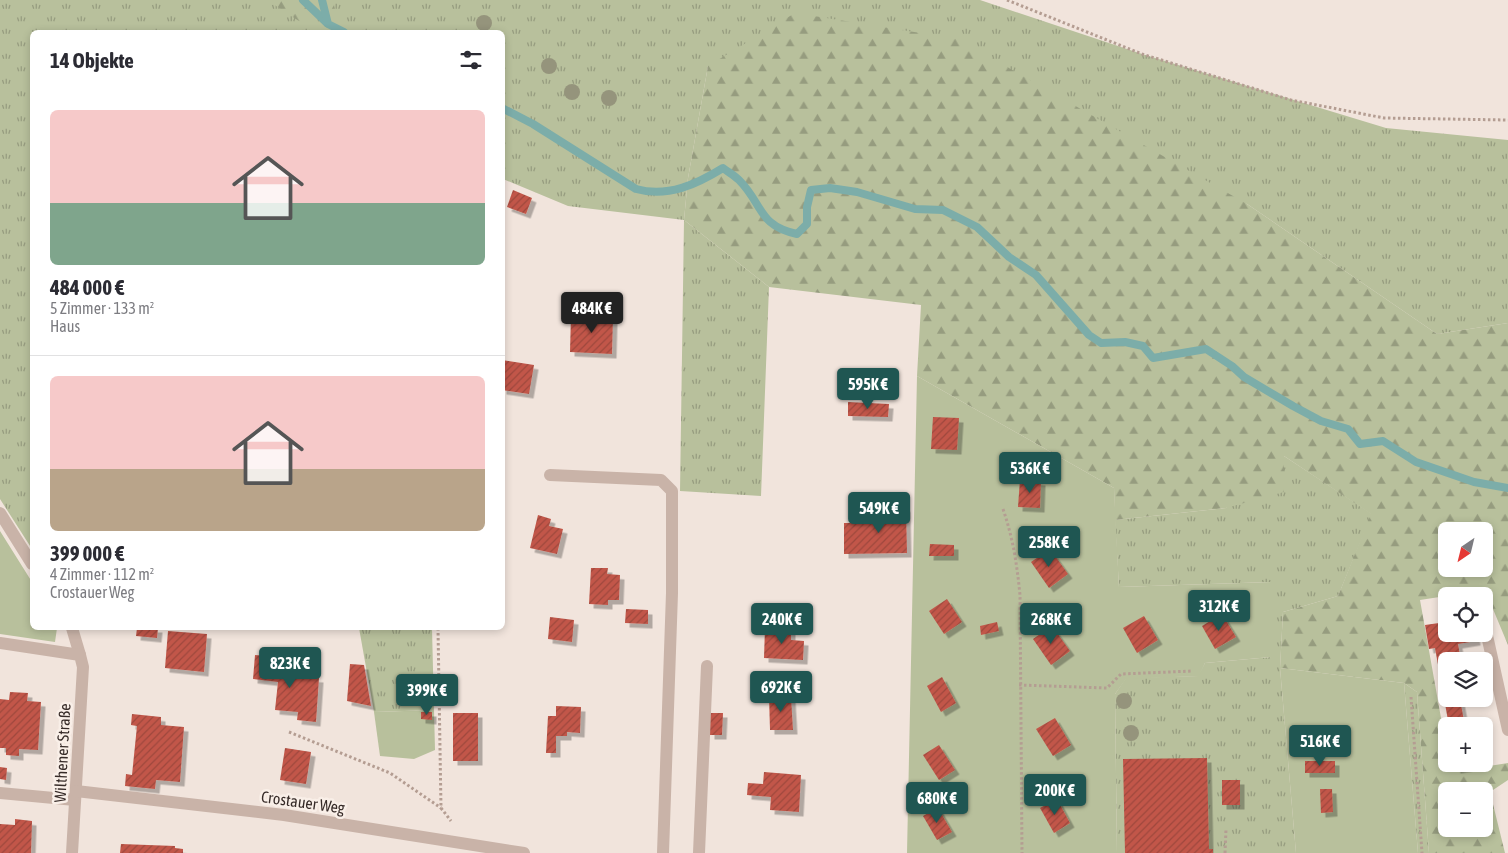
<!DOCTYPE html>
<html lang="de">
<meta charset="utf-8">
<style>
:root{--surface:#fff;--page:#f7f7f7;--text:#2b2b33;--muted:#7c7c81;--line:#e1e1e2;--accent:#1f5652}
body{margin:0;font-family:"Asap Condensed",sans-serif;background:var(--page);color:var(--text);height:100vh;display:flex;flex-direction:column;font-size:19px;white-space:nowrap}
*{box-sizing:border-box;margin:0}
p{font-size:16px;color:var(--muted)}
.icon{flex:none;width:28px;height:28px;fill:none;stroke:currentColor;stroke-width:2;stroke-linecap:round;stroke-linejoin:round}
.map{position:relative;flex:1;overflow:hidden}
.panel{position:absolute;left:30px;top:30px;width:475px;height:600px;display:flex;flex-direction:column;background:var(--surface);border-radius:8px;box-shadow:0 2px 8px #0003}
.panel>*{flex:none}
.needle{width:32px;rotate:215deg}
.buttons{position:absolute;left:1438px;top:522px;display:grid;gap:10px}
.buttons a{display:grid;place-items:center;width:55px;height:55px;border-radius:8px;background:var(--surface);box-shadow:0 2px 8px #0003;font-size:25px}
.price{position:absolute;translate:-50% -42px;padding:0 11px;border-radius:5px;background:var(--accent);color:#fff;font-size:16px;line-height:32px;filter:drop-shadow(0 1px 2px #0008)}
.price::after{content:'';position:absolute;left:50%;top:30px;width:15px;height:11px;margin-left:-8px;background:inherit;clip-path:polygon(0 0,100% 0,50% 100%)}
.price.selected{background:#222;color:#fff}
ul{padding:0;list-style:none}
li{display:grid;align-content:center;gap:10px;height:265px;padding:0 20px}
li+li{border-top:1px solid var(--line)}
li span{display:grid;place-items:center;height:155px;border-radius:8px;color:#555}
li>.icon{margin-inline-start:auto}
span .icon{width:90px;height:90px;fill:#fffc;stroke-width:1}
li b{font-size:21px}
h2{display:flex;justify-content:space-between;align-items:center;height:60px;padding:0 20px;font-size:21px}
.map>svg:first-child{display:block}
.grass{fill:url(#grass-tufts)}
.forest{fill:url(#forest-firs);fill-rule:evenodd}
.garden{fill:#b8c09c}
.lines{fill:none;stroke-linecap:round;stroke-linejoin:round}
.stream{stroke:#7cada9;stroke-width:8}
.building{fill:url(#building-hatch);filter:url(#shadow)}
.path{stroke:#b49d92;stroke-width:3;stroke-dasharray:2.5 2.5;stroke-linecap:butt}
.service{stroke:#c9b3a8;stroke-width:12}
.minor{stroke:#c9b3a8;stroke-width:12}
.tree{fill:#95947c}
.labels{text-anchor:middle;stroke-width:5;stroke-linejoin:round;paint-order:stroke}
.street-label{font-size:16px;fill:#362b28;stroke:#f9efe8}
</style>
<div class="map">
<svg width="1508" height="853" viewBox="0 0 1508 853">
<defs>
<pattern id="grass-tufts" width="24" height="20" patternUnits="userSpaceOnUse" patternTransform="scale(1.25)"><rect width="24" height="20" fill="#b8c09c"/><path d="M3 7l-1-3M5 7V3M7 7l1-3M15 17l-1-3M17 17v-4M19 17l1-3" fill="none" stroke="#969c7f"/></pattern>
<pattern id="forest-firs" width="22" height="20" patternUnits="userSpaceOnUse" patternTransform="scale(1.25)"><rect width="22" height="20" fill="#b8c09c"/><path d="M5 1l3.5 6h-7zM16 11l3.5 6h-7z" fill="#969c7f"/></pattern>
<pattern id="building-hatch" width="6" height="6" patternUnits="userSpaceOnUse" patternTransform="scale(1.25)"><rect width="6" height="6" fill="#c25749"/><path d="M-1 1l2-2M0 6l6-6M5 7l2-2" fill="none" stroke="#9e483d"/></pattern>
<filter id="shadow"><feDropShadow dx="4.5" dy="4.5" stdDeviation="0" flood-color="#0004"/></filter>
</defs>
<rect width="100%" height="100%" fill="#f1e4dc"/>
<g class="grass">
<polygon points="0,0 980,0 1142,54 1386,128 1508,140 1508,323 1437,334 1247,204 708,66 688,178 684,220 769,287 761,496 680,491 684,220 568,206 503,179 502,32 32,32 32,549 0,499"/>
<polygon points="1284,456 1372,514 1338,596 1283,612 1280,668 1296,853 1117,853 1115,694 1126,678 1198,676 1205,663 1271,657 1271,582 1119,587 1115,520 1226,508"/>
<polygon points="359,628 432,628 434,710 374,712"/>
<polygon points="1404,683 1417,692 1429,853 1418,853"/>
</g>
<g class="forest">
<polygon points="267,0 333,0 336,15 302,23"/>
<path d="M795,13L958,39L1247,204L1437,334L1508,323V645L1485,590L1420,600L1446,746V764H1449L1451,772L1508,763V780L1490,792L1505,853H1429L1417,692L1404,683L1280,668L1283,612L1338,596L1371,514L1284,456V492L1226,508L1115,520L1114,488L917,376L921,305L769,287L684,220L688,178L708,66ZM1446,531H1484V569H1446ZM1446,791H1484V829H1446Z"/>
</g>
<g class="garden">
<polygon points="917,376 1114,488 1119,587 1271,582 1271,657 1205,663 1199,676 1126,679 1115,694 1117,853 907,853"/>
<polygon points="0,531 32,582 32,628 57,628 55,642 0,634"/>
<polygon points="1280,668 1404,683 1418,853 1296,853"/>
<polygon points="434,710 435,750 414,759 380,756 374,712"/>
</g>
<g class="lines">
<g class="stream">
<polyline points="303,0 327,23"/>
<polyline points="322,0 328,24 344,32"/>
<path d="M502,108L533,124L636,189C668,198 697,184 723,168C728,172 734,175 739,180C763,204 758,226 797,234L807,224V207L811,190L830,188L857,192L915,209L943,210L977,227L1009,257L1036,275L1089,335L1101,343L1125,342L1143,346L1153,358L1206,349L1232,366L1244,377L1293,406L1321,421L1348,429L1360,444L1383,441L1416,462L1474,482L1508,488"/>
</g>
</g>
<g class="building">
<polygon points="513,190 532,198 526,214 507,207"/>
<polygon points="571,315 613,317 612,354 570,352"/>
<polygon points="502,360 534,365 529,394 502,390"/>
<polygon points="848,402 889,404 888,417 848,416"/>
<polygon points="933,417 959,418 957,450 931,449"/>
<polygon points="1020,479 1041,481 1040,508 1018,507"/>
<polygon points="889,504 902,504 906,508 907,553 844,554 844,523 885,523 885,508"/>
<polygon points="538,515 551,519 549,526 563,529 557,554 530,548"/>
<polygon points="930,544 954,545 954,556 929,556"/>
<polygon points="1050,549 1068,574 1049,588 1031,562"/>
<polygon points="591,568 608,568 607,574 620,575 619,600 608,600 608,605 589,604"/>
<polygon points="947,599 962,622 944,634 929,611"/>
<polygon points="626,609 648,610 648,624 625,623"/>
<polygon points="1222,614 1236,637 1215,649 1202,626"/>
<polygon points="1144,616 1158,640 1137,653 1123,628"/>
<polygon points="550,617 574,620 572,642 548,639"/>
<polygon points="997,622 999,631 981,635 980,626"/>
<polygon points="1446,622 1446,634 1475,634 1476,641 1458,644 1461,661 1446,661 1446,699 1460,699 1465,726 1449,726 1435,648 1429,649 1425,625"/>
<polygon points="1052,626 1070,651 1051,665 1033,639"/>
<polygon points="765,627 791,628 791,640 804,641 803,660 764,658"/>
<polygon points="137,628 158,628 157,638 136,636"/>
<polygon points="168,631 207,634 204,672 165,668"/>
<polygon points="255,655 280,657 278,674 319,678 316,722 297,720 298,712 275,710 278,682 253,679"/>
<polygon points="350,664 364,665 371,706 347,701"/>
<polygon points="942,677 956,703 941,712 927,686"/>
<polygon points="10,692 28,693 27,701 41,702 38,750 19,749 19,756 6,755 6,748 0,748 0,699 9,700"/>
<polygon points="769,696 791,696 793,730 770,730"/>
<polygon points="556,706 581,707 580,733 567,732 567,736 556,736 556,753 546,753 548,716 556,716"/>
<polygon points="421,712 432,712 432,720 421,719"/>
<rect x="453" y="713" width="25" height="48"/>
<polygon points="710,713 723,713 722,735 710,735"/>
<polygon points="132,714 161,717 161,725 184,727 180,782 156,780 155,789 125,786 126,774 132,775 137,726 131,725"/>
<polygon points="1055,718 1071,745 1053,756 1036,729"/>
<polygon points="939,745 955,770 939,780 923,755"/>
<polygon points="285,748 311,752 306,784 280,780"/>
<polygon points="1207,758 1209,849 1213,849 1213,853 1125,853 1123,759"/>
<rect x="1305" y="761" width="30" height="12"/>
<polygon points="1455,764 1481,764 1481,765 1456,769"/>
<polygon points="0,767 7,768 6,780 0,779"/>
<polygon points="764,772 801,775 799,812 770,810 771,797 747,795 748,783 763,784"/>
<rect x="1222" y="780" width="18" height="25"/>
<polygon points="1320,789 1332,789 1333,812 1321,813"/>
<polygon points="1057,799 1070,823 1054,833 1040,808"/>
<polygon points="938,808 952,832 937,840 923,816"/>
<polygon points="15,819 32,821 31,853 0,853 0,824 15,825"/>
<polygon points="121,844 175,846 175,848 183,849 183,853 120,853"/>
</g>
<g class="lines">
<g class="path">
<polyline points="1007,0 1142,54 1291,100 1384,118 1508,120"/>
<path d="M1003,509C1013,538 1017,565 1020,595L1022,853"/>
<polyline points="438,628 441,808 451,821"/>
<polyline points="1019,685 1107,688 1121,674 1193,671"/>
<polyline points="1411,697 1422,853"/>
<polyline points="289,732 390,773 441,808"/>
<polyline points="1225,853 1226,829"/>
</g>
<g class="service">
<polyline points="550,475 661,480 672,491 672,593 663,853"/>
<polyline points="0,513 32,564"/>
<polyline points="1484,622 1508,730"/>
<polyline points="72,628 80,655"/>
<polyline points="0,793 75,800"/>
<polyline points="699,853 707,666"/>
</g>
<g class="minor">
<polyline points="0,643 80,655 83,667 72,853"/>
<polyline points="76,791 284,815 524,853"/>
</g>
</g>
<g class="tree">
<circle cx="484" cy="23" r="8"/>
<circle cx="549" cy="66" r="8"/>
<circle cx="572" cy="92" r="8"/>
<circle cx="609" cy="98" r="8"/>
<circle cx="1124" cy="701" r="8"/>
<circle cx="1131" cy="733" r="8"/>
</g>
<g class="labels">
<g class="street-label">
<text transform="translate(62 753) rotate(-87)" y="6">Wilthener Straße</text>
<text transform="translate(303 802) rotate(8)" y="6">Crostauer Weg</text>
</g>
</g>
</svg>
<div class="buttons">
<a><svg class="needle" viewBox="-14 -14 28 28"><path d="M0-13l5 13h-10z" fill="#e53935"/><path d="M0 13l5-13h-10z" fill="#7c7c81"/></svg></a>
<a><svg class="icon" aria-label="locate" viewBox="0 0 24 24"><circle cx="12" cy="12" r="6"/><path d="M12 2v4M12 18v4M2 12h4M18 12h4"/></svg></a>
<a><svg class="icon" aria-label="layers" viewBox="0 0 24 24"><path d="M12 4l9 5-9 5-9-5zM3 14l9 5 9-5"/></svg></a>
<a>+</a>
<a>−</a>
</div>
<b class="price selected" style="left:592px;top:334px">484K €</b>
<b class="price" style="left:868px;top:410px">595K €</b>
<b class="price" style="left:1030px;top:494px">536K €</b>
<b class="price" style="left:879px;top:534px">549K €</b>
<b class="price" style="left:1049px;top:568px">258K €</b>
<b class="price" style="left:1219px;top:632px">312K €</b>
<b class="price" style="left:782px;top:645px">240K €</b>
<b class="price" style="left:1051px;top:645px">268K €</b>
<b class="price" style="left:290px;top:689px">823K €</b>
<b class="price" style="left:781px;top:713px">692K €</b>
<b class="price" style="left:427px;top:716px">399K €</b>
<b class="price" style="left:1320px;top:767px">516K €</b>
<b class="price" style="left:1055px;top:816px">200K €</b>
<b class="price" style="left:937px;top:824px">680K €</b>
<section class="panel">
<h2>14 Objekte<svg class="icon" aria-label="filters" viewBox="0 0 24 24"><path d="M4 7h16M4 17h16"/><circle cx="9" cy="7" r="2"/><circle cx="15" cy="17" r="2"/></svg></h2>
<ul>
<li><span style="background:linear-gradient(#f6c9c9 60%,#7fa58c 0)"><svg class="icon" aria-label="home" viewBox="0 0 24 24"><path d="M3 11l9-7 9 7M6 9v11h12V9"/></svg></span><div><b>484 000 €</b><p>5 Zimmer · 133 m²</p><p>Haus</p></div></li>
<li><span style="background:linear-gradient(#f6c9c9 60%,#b9a48a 0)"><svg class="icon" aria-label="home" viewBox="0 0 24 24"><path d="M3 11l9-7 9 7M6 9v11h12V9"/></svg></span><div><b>399 000 €</b><p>4 Zimmer · 112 m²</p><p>Crostauer Weg</p></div></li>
</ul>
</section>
</div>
